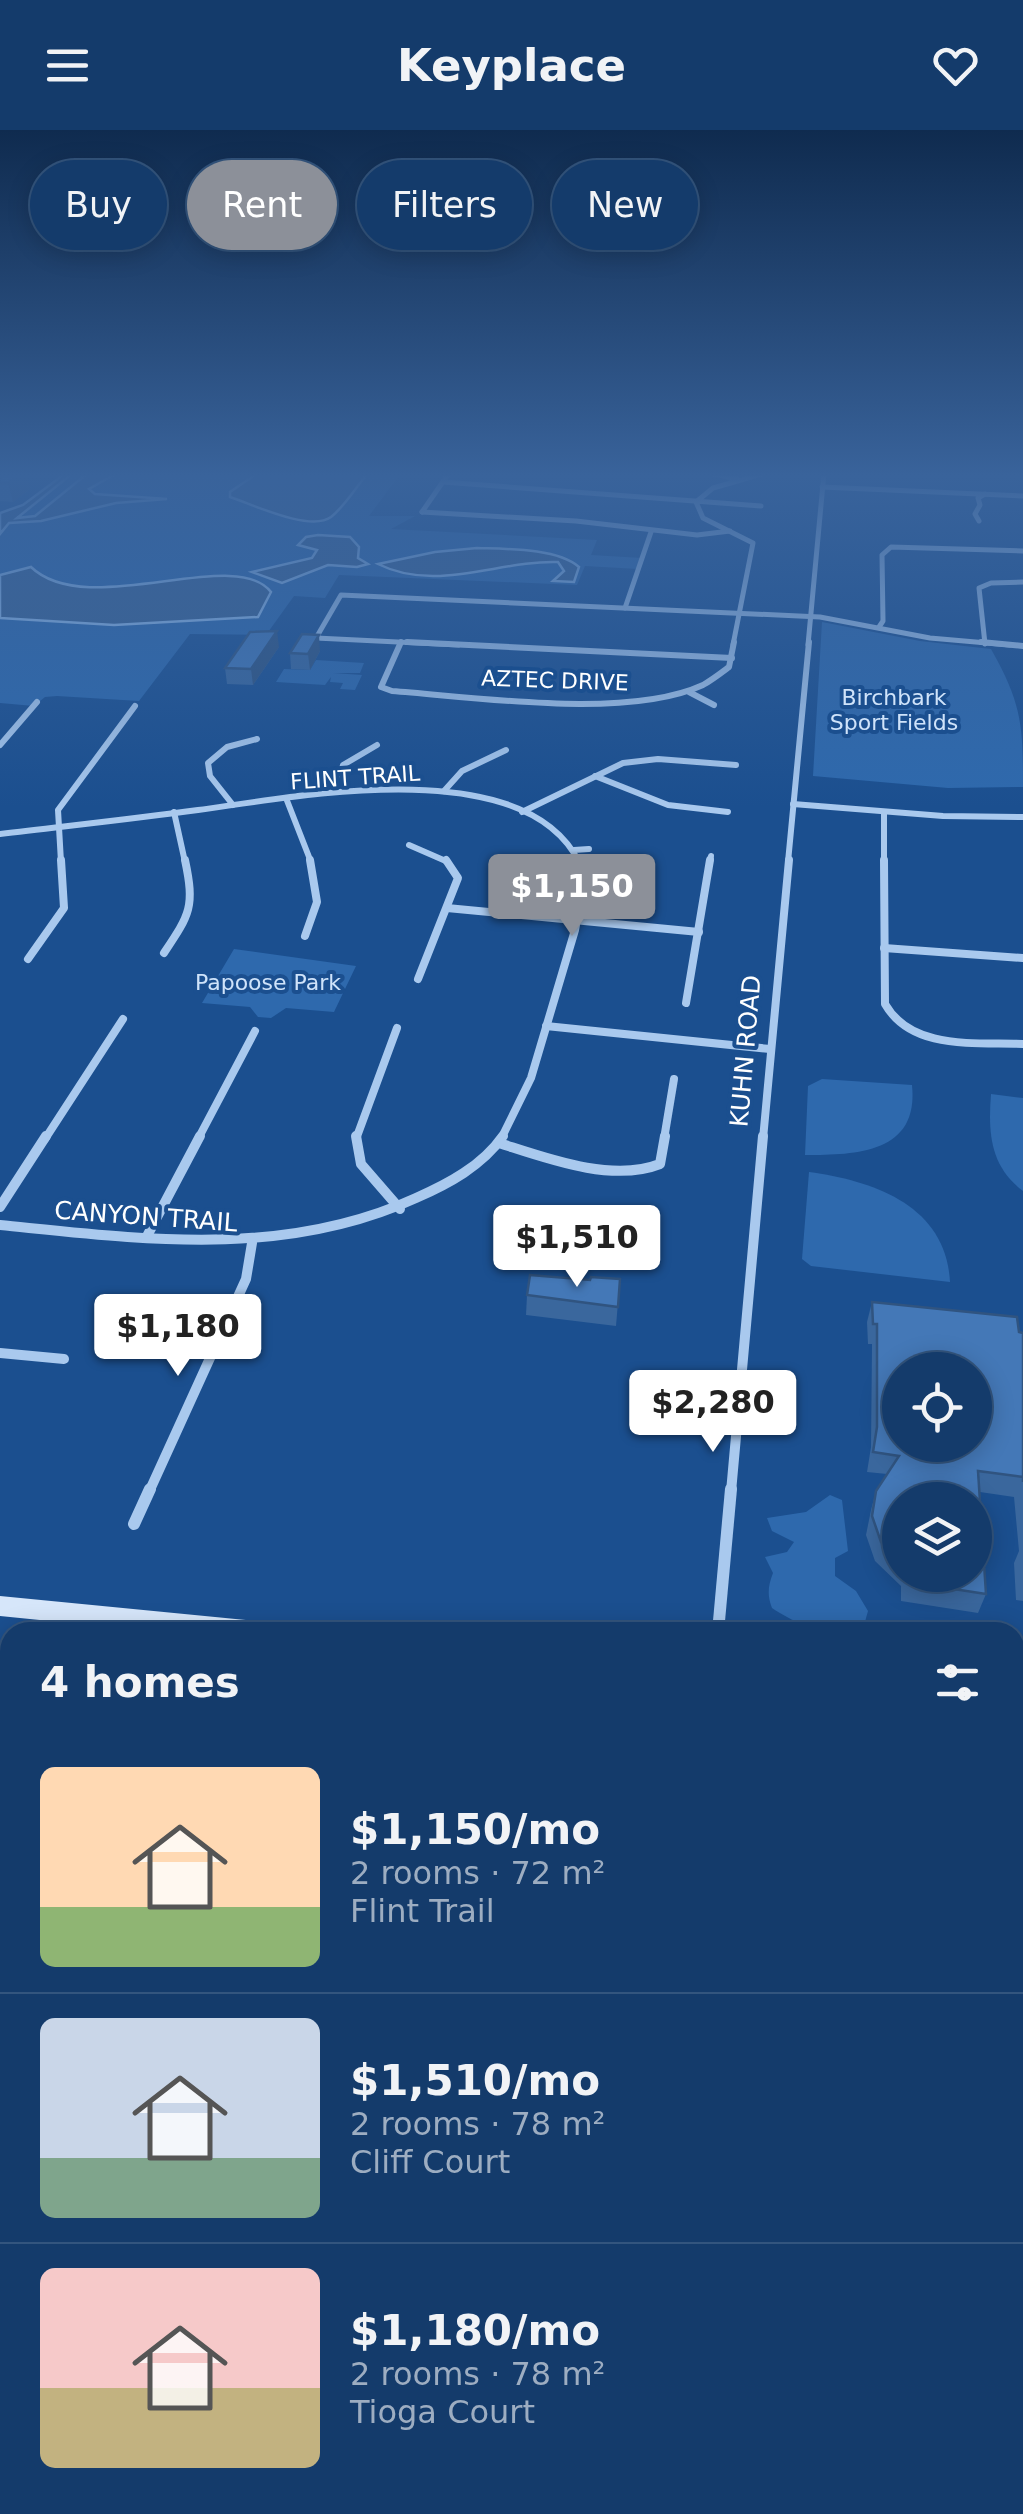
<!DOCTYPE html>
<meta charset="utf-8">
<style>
:root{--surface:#143b6b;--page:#214673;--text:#f1f3f6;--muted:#9dadc1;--line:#33557e;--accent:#8c9099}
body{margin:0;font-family:"DejaVu Sans",sans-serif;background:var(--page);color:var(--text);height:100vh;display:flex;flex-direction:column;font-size:38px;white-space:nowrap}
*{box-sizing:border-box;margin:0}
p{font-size:32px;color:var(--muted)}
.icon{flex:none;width:55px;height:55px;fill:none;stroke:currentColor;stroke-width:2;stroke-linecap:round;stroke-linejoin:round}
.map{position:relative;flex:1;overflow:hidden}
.sheet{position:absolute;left:0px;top:1492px;width:1025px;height:892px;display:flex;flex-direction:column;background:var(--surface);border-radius:30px 30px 0 0;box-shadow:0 5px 25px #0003,0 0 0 2px var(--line)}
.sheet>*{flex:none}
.guide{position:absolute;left:30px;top:30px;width:965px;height:90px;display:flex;gap:20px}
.buttons{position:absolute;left:882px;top:1222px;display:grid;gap:20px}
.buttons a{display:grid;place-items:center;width:110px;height:110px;border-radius:50%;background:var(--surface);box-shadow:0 5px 25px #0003,0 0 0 2px var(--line);font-size:50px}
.price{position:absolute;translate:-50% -85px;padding:0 22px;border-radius:10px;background:#fff;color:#222;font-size:32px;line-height:65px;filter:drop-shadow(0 2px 5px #0008)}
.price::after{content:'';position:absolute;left:50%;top:60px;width:30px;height:22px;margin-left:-15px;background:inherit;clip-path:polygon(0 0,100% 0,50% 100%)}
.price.on{background:var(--accent);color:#fff}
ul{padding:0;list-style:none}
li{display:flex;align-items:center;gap:30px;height:250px;padding:0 40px}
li+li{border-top:2px solid var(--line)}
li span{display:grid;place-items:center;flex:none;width:280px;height:200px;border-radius:15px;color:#555}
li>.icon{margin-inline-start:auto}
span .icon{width:120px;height:120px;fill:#fffc;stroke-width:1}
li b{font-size:42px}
h2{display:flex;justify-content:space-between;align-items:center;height:120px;padding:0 40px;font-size:42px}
.chip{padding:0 35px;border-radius:45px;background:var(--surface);box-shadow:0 5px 25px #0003,0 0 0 2px var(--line);font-size:35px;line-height:90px}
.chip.on{background:var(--accent);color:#fff}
header{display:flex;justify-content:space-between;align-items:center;height:130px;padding:0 40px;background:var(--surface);font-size:45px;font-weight:800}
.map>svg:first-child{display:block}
.green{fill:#2e69ad}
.water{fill:#3c6290;stroke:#9cc4f0;stroke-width:2.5}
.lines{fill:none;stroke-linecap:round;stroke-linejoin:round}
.street-far5{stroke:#a9c9ee;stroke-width:5}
.street-far4{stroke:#a9c9ee;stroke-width:6}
.street-far3{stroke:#a9c9ee;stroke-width:8}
.street-far2{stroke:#a9c9ee;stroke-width:10}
.street-far1{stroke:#a9c9ee;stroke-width:12}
.street{stroke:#a9c9ee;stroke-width:16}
.secondary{fill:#d6e6fa;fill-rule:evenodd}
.wall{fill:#3a679d;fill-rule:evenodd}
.shaded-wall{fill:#305480}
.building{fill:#4478b7;stroke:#305480;stroke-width:2.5;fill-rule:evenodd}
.labels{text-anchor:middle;stroke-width:8;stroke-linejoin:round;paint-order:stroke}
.far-street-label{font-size:22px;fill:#fff;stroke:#1b4f8f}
.far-park-label{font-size:22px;fill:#cfe3fa;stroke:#1b4f8f}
.street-label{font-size:25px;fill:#fff;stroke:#1b4f8f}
</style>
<header><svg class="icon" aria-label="menu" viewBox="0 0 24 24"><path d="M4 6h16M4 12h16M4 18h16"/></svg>Keyplace<svg class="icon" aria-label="heart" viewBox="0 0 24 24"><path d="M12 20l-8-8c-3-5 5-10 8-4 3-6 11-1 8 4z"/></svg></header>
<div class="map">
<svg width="1023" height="2384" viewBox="0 0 1023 2384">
<rect width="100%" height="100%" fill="#1b4f8f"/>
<g class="green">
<polygon points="73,343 401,343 369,386 415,386 391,399 597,410 591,425 642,428 638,439 585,436 577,455 339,445 325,468 294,466 266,505 190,504 139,571 57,566 45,567 34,576 0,573 0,400"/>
<path d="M822,492L920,511L991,519C1022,574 1023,595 1023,657L948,658L813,646Z"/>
<polygon points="316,530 364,533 360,543 333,543 362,545 355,560 340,559 343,553 330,552 331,547 325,555 276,552 284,539 310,540"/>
<polygon points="234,819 356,836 334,882 286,878 271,888 258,887 250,877 202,873"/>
<path d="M822,949L912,955C919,1023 857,1025 805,1025L808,956Z"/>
<path d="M991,964L1023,968V1061C990,1036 988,1003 991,964Z"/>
<path d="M809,1042C875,1051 946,1076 950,1152L811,1136L802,1129Z"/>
<path d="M830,1365L842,1370L848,1421L835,1428V1446L856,1461L868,1481L863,1499C833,1509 797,1495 772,1478C767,1465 768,1456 773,1443L765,1427L787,1422L794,1412L772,1401L767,1388L806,1382Z"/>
</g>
<g class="water">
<polygon points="66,343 73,343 17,388 35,386 88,343 117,343 89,359 95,364 167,369 116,373 41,391 9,393 0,404 0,383 23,375"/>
<path d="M258,343H368C356,357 345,376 331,387C310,402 254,375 230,367V362Z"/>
<polygon points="318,405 350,407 359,417 358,428 368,434 357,437 328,435 282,453 252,442 312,428 317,420 298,415 306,407"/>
<path d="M477,418C506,419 557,418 579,437L574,452L553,451L564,441L558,432C499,430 436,463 378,434L435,422Z"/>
<path d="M31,437C87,491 235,415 271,462L258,487L114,495L0,488V445Z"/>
</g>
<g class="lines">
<g class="street-far5">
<polyline points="709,343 737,349"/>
<polyline points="443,352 761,376"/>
<polyline points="822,357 1023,366"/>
<polyline points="422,382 576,391 697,405 730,401"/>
<polyline points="422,382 449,343"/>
<polyline points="979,391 975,384 980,375 978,368 985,364"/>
<polyline points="625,478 651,402"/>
<polyline points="879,497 883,491 882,425 891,417 1023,421"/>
<polyline points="985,514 979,458 991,453 1023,452"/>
<polyline points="459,515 316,508 341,465 820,487 930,508 1010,515"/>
<polyline points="733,515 753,413 703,388 696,372 713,358 765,343"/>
<polyline points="808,515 824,343"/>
</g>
<g class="street-far4">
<path d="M401,512L381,557L392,561C475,567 627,590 703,555C712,550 721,543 729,537L734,512"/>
<polyline points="407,512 732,528"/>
<polyline points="981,512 1023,516"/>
<polyline points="689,562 714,575"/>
<polyline points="0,615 37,572"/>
<polyline points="595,646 668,675 728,682"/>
<polyline points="347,661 341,642 343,635 377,615"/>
<polyline points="444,661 462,641 506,620"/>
<polyline points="286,668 311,732"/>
<polyline points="793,674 943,686 1023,687"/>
<polyline points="233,675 210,646 208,633 227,617 257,609"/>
<polyline points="174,682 185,732"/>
<polyline points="522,682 623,633 658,629 736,635"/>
<polyline points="884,682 884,732"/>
<path d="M0,704C66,696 132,689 198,680C295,667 524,621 579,732"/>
<polyline points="409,715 448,732"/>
<polyline points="574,720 589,719"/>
<polyline points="61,732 58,680 135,576"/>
<polyline points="710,732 711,726"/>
<polyline points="788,732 809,512"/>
</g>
<g class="street-far3">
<path d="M884,730L885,874C912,921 976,912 1023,914"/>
<polyline points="447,778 699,802"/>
<polyline points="305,806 317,772 310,730"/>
<polyline points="884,818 1023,828"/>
<path d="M164,823C190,784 195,777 185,730"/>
<polyline points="28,829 64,778 61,730"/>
<polyline points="418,849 458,748 446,730"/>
<polyline points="686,873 710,730"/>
<polyline points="546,896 770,919"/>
<polyline points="45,1009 123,889"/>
<polyline points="198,1009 255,901"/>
<polyline points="356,1009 397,898"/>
<polyline points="501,1009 531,948 575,800 584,753 578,730"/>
<polyline points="664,1009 674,949"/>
<polyline points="763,1009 789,730"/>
</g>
<g class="street-far2">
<polyline points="356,1006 361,1034 400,1079"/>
<path d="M499,1013C546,1028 612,1053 660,1034L665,1006"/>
<polyline points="0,1077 46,1006"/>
<path d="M0,1095C141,1109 283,1129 416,1068C448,1054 482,1036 503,1006"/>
<polyline points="146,1108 200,1006"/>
<polyline points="0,1223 64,1229"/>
<polyline points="149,1362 246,1149 252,1113"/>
<polyline points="731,1362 763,1006"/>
</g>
<g class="street-far1">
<polyline points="134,1394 150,1359"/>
<polyline points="718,1502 731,1359"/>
<polyline points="1015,1756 1023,1756"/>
</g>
<g class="street">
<polyline points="0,2046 10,2045"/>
<polyline points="1015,2064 1023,2066"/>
<polyline points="645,2375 645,2384"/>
<polyline points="924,2375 926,2384"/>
<polyline points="172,2384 174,2375"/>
</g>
<g class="secondary">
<polygon points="0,1466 257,1491 266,1495 269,1502 159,1502 0,1486"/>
<polygon points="1015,1565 1023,1566 1023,1588 1015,1587"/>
</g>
</g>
<g class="wall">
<polygon points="0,343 27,343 30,359 13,372 0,371"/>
<polygon points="279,517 253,555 227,554 225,538"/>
<polygon points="320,521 310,540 291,539 290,523"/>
<polygon points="620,1149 616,1196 526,1185 527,1165 590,1150"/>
<path d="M872,1172L1023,1203V1471L1016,1470L1014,1433L1019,1421L1014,1367L980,1362L986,1464L978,1483L901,1471V1456L875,1431L866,1405L871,1380L876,1361L887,1344L867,1342L871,1317L872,1214H868L867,1192ZM900,1370L975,1445H900Z"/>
</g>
<g class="shaded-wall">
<polygon points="22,343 27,343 30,359 13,372 8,353"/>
<polygon points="277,501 279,517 253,555 251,539"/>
<polygon points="319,505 320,521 310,540 308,524"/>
</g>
<g class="building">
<polygon points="0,343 22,343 8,353 0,353"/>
<polygon points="277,501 251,539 225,538 250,502"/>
<polygon points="302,504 319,505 308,524 290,523"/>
<polygon points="530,1145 590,1150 591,1147 620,1149 618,1177 527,1165"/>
<path d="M872,1172L1017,1187L1019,1202L1023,1203V1352V1347L978,1341L986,1464L908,1452V1445H975V1370H900V1430L881,1412L872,1386L876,1361L899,1326L873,1322L877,1297V1194H873ZM900,1240H975V1315H900Z"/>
</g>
<linearGradient id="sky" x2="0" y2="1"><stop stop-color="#0f2b4f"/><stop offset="0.51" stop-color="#39639b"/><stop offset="1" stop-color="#39639b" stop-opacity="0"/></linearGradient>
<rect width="1023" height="677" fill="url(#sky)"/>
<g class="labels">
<g class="far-street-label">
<text transform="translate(555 550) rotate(2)" y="8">AZTEC DRIVE</text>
<text transform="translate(355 647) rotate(-4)" y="8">FLINT TRAIL</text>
</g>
<g class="far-park-label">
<text x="894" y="575">Birchbark<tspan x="894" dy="25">Sport Fields</tspan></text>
<text x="268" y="860">Papoose Park</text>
</g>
<g class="street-label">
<text transform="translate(745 921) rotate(-85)" y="9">KUHN ROAD</text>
<text transform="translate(146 1086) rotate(4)" y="9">CANYON TRAIL</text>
</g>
</g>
</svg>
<div class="buttons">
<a><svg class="icon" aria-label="locate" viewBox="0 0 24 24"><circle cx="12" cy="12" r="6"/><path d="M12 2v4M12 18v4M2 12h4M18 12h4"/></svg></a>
<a><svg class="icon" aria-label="layers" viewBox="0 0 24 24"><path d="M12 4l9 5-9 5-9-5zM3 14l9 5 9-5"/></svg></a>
</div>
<b class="price on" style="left:572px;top:809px">$1,150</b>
<b class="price" style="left:577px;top:1160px">$1,510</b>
<b class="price" style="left:178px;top:1249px">$1,180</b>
<b class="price" style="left:713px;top:1325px">$2,280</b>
<div class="guide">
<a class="chip">Buy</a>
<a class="chip on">Rent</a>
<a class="chip">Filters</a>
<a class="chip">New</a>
</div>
<section class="sheet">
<h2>4 homes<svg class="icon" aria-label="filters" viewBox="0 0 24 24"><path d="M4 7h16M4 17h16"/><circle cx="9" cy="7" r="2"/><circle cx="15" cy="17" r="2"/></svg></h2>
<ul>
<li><span style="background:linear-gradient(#ffd9b3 70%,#8fb573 0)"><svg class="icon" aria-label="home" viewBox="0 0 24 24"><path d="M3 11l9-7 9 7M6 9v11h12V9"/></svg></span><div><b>$1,150/mo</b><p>2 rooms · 72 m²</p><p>Flint Trail</p></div></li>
<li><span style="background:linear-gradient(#c9d6e8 70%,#7fa58c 0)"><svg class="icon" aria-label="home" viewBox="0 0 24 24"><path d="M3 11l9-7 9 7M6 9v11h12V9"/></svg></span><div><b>$1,510/mo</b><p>2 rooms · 78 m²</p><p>Cliff Court</p></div></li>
<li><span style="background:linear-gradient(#f6c9c9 60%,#c2b280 0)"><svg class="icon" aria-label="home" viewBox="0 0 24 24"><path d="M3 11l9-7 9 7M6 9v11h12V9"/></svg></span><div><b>$1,180/mo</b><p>2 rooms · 78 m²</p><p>Tioga Court</p></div></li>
</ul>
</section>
</div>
